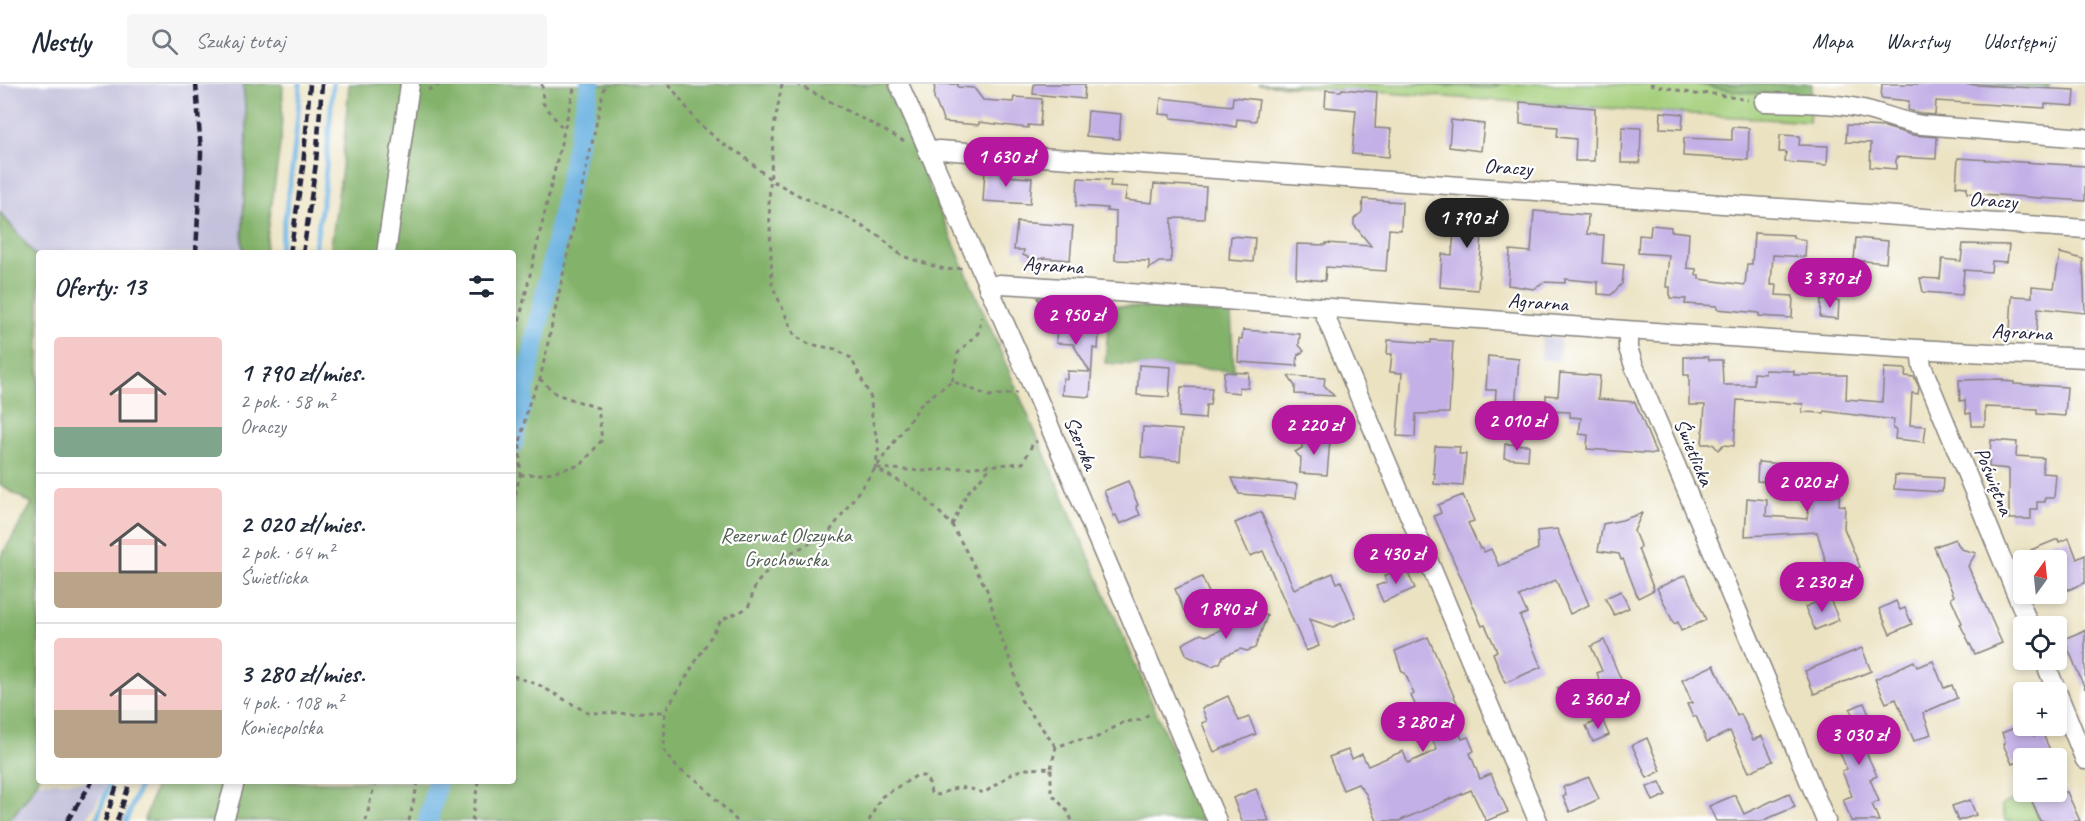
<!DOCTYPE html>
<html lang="pl">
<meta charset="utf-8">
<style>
:root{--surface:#fff;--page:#f6f6f7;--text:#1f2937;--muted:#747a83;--line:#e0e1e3;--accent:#b5179e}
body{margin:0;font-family:Caveat,sans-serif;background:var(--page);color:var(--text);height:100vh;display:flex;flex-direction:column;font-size:22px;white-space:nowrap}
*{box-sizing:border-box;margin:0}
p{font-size:20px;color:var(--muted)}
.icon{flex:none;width:33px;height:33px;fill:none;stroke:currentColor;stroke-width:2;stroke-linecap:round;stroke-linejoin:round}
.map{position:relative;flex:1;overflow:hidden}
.panel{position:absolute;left:36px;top:166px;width:480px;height:534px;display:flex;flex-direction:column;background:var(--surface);border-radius:6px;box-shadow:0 3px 9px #0003}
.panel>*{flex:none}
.needle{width:39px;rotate:15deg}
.fabs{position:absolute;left:2013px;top:466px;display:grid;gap:12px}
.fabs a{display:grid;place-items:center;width:54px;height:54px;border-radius:6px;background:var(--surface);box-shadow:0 3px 9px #0003;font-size:30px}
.price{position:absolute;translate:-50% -51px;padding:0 14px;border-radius:21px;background:var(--accent);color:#fff;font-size:20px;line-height:39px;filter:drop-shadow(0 2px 3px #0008)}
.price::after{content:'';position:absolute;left:50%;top:36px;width:18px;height:14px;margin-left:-9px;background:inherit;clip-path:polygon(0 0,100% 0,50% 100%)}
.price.selected{background:#222;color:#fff}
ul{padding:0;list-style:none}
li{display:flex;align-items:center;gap:18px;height:150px;padding:0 18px}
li+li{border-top:2px solid var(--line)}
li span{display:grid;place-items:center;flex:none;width:168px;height:120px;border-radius:6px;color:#555}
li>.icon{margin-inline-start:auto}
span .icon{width:72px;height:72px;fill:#fffc;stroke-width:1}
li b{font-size:26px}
h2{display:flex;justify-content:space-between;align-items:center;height:72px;padding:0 18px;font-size:26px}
header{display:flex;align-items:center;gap:36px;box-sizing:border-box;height:84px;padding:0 30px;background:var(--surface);border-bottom:2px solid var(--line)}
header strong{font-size:28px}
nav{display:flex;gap:33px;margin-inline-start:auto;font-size:21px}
.search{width:420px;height:54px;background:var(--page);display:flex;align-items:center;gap:15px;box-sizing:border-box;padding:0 21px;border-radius:6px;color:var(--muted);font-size:22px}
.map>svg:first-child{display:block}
.industrial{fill:#c3c1db}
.green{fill:#a4cf7b;stroke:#63785b;stroke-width:1.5}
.forest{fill:#83b26b;stroke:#526a53;stroke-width:1.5}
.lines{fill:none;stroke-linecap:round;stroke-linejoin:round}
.stream{stroke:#69b1e0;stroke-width:5}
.canal{stroke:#69b1e0;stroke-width:20}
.building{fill:#c3b0e6}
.minor-casing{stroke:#86827e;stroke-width:21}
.path{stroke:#86827e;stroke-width:3;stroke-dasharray:4.5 4.5;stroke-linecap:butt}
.minor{stroke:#fff;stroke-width:18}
.rail{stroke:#22223b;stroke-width:4.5;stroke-dasharray:9 4.5;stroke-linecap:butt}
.labels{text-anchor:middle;stroke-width:4.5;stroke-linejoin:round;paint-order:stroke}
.street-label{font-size:21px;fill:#22223b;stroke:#fff}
.park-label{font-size:21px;fill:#505f51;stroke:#fff}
</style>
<header>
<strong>Nestly</strong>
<div class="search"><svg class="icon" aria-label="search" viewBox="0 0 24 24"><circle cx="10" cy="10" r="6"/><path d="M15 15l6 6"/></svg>Szukaj tutaj</div>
<nav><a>Mapa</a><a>Warstwy</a><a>Udostępnij</a></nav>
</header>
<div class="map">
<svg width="2085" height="737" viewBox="0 0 2085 737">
<rect width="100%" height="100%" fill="#fff"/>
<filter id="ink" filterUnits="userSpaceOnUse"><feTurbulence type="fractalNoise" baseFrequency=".0167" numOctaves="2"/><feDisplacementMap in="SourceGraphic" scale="12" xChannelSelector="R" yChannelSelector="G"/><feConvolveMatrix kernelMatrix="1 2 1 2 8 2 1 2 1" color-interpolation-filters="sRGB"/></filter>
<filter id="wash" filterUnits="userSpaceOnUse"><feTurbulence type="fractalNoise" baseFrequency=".008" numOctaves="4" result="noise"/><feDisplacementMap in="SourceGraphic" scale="24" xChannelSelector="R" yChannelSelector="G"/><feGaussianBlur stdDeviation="1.35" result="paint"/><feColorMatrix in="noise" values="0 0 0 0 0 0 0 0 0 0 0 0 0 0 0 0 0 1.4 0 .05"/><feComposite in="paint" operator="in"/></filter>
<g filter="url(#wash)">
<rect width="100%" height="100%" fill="#ebe2c1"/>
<g class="industrial">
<polygon points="0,0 243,0 247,44 243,150 256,169 39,170 39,698 109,698 86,737 0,737 0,474 32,420 0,401"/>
<polygon points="1542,252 1561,254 1559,277 1541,275"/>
</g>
<g class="green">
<path d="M1258,0H1409L1490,4L1502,0H1698C1735,9 1773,11 1811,12L1809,38Z"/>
<polygon points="2028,710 2040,737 2006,737 2001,721"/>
</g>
<g class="forest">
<polygon points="243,0 283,0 281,54 265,169 245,169 242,160 247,44"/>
<polygon points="349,0 885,0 1203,737 144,737 157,698 513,698 513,170 330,169 342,83"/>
<polygon points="1409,0 1502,0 1490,4"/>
<path d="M1698,0H1812L1811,12C1773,11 1735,9 1698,0Z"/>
<polygon points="1968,0 2049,0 2048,5"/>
<polygon points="0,128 39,176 39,694 31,708 9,737 0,737 0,474 32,420 0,401"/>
<polygon points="1110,221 1231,230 1234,287 1105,279"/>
</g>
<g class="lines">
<g class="stream">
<path d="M279,170C289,113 297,57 300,0"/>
<polyline points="314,170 324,107 333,0"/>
<polyline points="96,737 110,698"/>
<polyline points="126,737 141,698"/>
</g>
<g class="canal">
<polyline points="513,360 590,0"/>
<polyline points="428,737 437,698"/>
</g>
</g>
<g id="blocks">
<g class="building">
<polygon points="935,0 958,0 958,3 974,4 983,16 1013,18 1014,13 1042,15 1040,42 1028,41 1028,44 979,38 979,41 944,38 934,14"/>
<polygon points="1034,0 1085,0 1084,15 1033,10"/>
<polygon points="1882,0 1959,0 2075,6 2074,22 2045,20 2045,24 1936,17 1935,31 1923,30 1908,26 1909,17 1881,14"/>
<polygon points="1342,5 1377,8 1375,44 1391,45 1389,73 1352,70 1356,26 1325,23 1326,6 1341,7"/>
<polygon points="1233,13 1259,16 1256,37 1237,35 1236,43 1211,38 1171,34 1171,31 1159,30 1161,14 1232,22"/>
<polygon points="1520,18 1595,24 1594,77 1575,77 1576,55 1557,53 1558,43 1520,40"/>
<polygon points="1088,27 1121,30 1119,55 1086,52"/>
<polygon points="1661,28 1683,30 1682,45 1660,44"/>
<polygon points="1451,36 1484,40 1481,67 1449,63"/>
<polygon points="1847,41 1885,43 1912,51 1937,53 1936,75 1896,73 1896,85 1870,83 1871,59 1846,58"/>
<polygon points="1622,43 1641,44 1640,79 1621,79"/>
<polygon points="1732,43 1749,44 1748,76 1683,72 1684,54 1732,56"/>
<polygon points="1780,51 1800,52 1799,61 1828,62 1827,81 1785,78 1786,68 1779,68"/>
<polygon points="1958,74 2085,82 2085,117 1967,109 1967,103 1956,102"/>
<polygon points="985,86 1003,87 1002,92 1032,94 1030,120 983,117"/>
<polygon points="1078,94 1111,96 1110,102 1127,103 1125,116 1152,119 1154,100 1206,103 1204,135 1172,134 1171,178 1159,178 1149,185 1149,177 1115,176 1116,128 1107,127 1107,124 1076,122"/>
<polygon points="1363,115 1402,118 1401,146 1389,145 1386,187 1326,183 1325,197 1296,194 1297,160 1326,161 1326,159 1371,162 1354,141 1354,135 1362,128"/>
<polygon points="1456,125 1496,128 1494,151 1482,150 1478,206 1440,203 1442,170 1452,171"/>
<polygon points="1534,127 1588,131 1587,150 1604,151 1602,179 1624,181 1622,200 1611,211 1598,210 1598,198 1565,195 1565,199 1544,198 1534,205 1508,201 1510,166 1531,168"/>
<polygon points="1017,138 1073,142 1070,176 1044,174 1034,176 1023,171 1024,166 1014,166"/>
<polygon points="1651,141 1671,143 1671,147 1689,149 1687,184 1696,185 1696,191 1699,191 1699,195 1745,201 1747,180 1752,180 1754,149 1793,151 1793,154 1806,156 1805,173 1773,171 1771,201 1777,201 1776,211 1793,212 1792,234 1759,232 1759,229 1717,225 1717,222 1685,220 1686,215 1670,214 1670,203 1666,203 1669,171 1638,169 1639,151 1650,152"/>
<polygon points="1231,152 1255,154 1253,178 1229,176"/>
<polygon points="1856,154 1888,157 1886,179 1854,176"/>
<polygon points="1963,160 2009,161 2007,178 1992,177 1991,188 1964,186 1962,211 1923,208 1920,194 1940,195 1942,175 1961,177"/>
<polygon points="2060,169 2083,175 2085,229 2038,224 2036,249 2010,247 2012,212 2032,213 2032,202 2054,204"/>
<polygon points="1037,214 1051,215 1068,234 1100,236 1098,265 1093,264 1090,313 1062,311 1063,294 1067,295 1067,287 1090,288 1073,260 1056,259 1057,241"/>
<polygon points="1821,216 1839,217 1838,235 1820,233"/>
<polygon points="1243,246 1300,250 1299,261 1304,267 1298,271 1297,282 1238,278 1239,255 1242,255"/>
<polygon points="1388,256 1431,259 1431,256 1453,257 1449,329 1416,330 1415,353 1397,352 1402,289 1390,288 1392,270 1387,270"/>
<polygon points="1488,272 1519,275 1515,324 1495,322 1496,306 1486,306"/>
<polygon points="1684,273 1708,273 1709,276 1722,276 1723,301 1754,301 1754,289 1765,290 1765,286 1794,287 1794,291 1847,291 1846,315 1882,318 1884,284 1906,285 1905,292 1914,293 1919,303 1918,310 1912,309 1910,341 1926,342 1924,358 1895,355 1896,345 1893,345 1894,336 1824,327 1824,329 1802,328 1803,320 1737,316 1734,362 1723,361 1718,366 1713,360 1702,360 1705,321 1689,321 1689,291 1684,291"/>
<polygon points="1139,281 1171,283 1169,313 1137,311"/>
<polygon points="1224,288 1249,289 1248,304 1239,303 1239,309 1223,307"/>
<polygon points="1560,289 1600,292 1598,315 1635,318 1656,370 1587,365 1588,351 1579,350 1581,334 1570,333 1570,328 1546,327 1546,311 1558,312"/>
<polygon points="1288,292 1325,294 1324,301 1334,312 1295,310 1295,302"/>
<polygon points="2003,295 2003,297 2014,298 2014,300 2067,303 2065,332 2037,330 2037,325 1985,323 1985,342 1972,342 1971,329 1966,330 1965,316 1960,317 1959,296"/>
<polygon points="1181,303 1212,304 1210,321 1206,321 1205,335 1179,333"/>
<polygon points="1143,343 1182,346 1180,377 1141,373"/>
<polygon points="1302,353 1330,356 1327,391 1300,389 1301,374 1295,368 1302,364"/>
<polygon points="1991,356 2017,358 2016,372 2044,374 2042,389 2056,390 2054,414 2045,414 2045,418 2037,418 2037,425 2031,425 2031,435 2009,435 2009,385 1989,383"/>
<polygon points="1505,360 1529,361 1528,376 1504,374"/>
<polygon points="1435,362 1460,363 1459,370 1466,370 1463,402 1434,400 1435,389 1433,389"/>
<polygon points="1758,378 1832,384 1832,397 1840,398 1839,421 1845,422 1844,444 1860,483 1831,495 1817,448 1745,452 1747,414 1767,416 1766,432 1807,435 1811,404 1799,403 1799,400 1757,397"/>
<polygon points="1895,391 1943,394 1942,408 1894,405"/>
<polygon points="1232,394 1297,400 1296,414 1239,410"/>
<polygon points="1128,397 1138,421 1136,422 1140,431 1120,440 1116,431 1114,432 1104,407"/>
<polygon points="1463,411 1474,437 1468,439 1480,465 1482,464 1484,468 1491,465 1499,482 1538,465 1537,447 1557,445 1589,521 1570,530 1556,496 1519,512 1527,529 1520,532 1541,583 1505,599 1493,569 1497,567 1485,541 1482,542 1434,432 1441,429 1438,421"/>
<polygon points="1261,428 1294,505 1333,489 1337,499 1341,497 1356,533 1333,543 1309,535 1319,562 1306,567 1263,467 1250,472 1235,439"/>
<polygon points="1642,429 1634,447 1641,464 1638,465 1654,506 1638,514 1623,475 1621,476 1619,470 1598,467 1603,440 1622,436"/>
<polygon points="2069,454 2077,475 2085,471 2085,499 2068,506 2065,500 2056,503 2056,477 2035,477 2031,466 2058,455 2059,458"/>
<polygon points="1955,455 1961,465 1976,469 1968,482 2002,559 1975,570 1960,540 1962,539 1951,514 1954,512 1934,463"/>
<polygon points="1405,483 1415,504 1383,518 1376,502 1387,498 1384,492"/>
<polygon points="1686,491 1706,536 1681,547 1678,538 1674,540 1657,504"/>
<polygon points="1202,493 1212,516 1184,527 1175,505"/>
<polygon points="1621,507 1629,524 1614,531 1605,514"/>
<polygon points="1829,513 1839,536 1815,546 1805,523"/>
<polygon points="1896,517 1900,526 1905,524 1912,540 1890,550 1879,525"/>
<polygon points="1258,528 1267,532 1255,564 1247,567 1240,565 1223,572 1220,579 1212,582 1187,572 1182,560 1201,550 1206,552 1238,539 1240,534"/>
<polygon points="2085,546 2085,605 2064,555"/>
<polygon points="1428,553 1457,619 1448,622 1462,655 1468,653 1474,667 1470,669 1480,695 1491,690 1508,728 1486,737 1471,706 1399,737 1377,737 1366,710 1358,700 1343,706 1329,673 1348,666 1352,675 1362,670 1368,682 1403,667 1408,679 1437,666 1411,612 1414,610 1405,589 1402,588 1395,567"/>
<polygon points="1604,556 1629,614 1619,618 1607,617 1597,589 1602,587 1591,562"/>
<polygon points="1862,564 1871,587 1814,610 1805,587"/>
<polygon points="1914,577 1917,583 1933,577 1944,604 1952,601 1957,614 1923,629 1931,650 1914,657 1896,615 1886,619 1875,595"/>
<polygon points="1714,581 1737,632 1741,630 1753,656 1762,652 1773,677 1749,688 1730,647 1707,658 1696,632 1693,633 1687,620 1692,619 1682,596"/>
<polygon points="1573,596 1580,611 1564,618 1557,604"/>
<polygon points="1228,612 1239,637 1249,633 1256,650 1214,668 1202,639 1207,637 1202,624"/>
<polygon points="1864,619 1881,659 1865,666 1877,692 1870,695 1879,717 1872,720 1879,737 1851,737 1843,715 1852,712 1842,687 1847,685 1833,653 1857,642 1850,625"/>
<polygon points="1602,635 1609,651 1593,658 1586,642"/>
<polygon points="2019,642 2030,642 2034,652 2042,648 2054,675 2024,675 2012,680 2003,660 2005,658 2002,649"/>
<polygon points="1647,654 1661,687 1647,694 1632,661"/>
<polygon points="1589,693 1599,715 1570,728 1563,713 1566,711 1563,703"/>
<polygon points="1660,698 1666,711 1653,717 1647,703"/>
<polygon points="1256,705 1269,737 1242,737 1233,714"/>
<polygon points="2028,708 2067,708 2080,737 2040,737"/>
<polygon points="1789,709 1795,723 1762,737 1716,737 1709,722 1735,711 1744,730"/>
<polygon points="1970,716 1976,731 1958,737 1952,722"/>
</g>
</g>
</g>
<g filter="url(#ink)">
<use href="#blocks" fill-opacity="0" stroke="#86827e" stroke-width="1.5"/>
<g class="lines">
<defs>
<g id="minor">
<polyline points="899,0 1035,308 1217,737"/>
<path d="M1764,18C1795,19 1828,18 1858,24C1880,28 1900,38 1922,41L2085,54"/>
<polyline points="928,69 939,66 983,69 2085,145"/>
<polyline points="386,170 410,0"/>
<path d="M988,204L999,200L1019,201C1374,226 1729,257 2085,274"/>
<polyline points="1322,224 1538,737"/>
<polyline points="1628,247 1628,264 1634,282 1826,737"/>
<polyline points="1920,266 1922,282 2030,543"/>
<polyline points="2044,576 2085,676"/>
<polyline points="224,737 235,698"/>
</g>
</defs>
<use href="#minor" class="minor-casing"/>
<g class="path">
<polyline points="542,0 543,19 564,46"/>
<polyline points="669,0 698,39 723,60 742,71 771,96 800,112 841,130 879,152 902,172 947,186 962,184"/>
<polyline points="782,0 774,43 769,116 772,201 795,252 809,260 835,265 851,274 871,314 872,335 879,362 875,384 919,408 952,441 987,506 1000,551 1013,583 1021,616 1056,663"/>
<polyline points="797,0 904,57"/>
<polyline points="1650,0 1700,11 1708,9 1748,16"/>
<polyline points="428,6 442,0"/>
<polyline points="513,263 575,0"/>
<polyline points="952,297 958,269 978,249 982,233"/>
<polyline points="877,384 923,387 1023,379 1032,361 1037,357"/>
<polyline points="520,391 543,390 581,381 602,356 598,324 556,310 540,295"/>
<polyline points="513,419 520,391 520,359 528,322 540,295 605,0"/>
<polyline points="952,441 967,409 992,382"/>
<polyline points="513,592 539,601 588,629 665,628"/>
<polyline points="1051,684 1056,663 1076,656 1094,655 1124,638 1140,636 1152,628"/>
<polyline points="366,737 371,713 376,698"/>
<polyline points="409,737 418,698"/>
<polyline points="472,737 478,698"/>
<polyline points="737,737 698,697 678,685 664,666 665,628 721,536 748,524 756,500 777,476 828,450 923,318 952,297 989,312 1017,309"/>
<path d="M869,737L881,713L916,692H924L929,699L931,709L939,711C959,701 963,702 984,709L1014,688L1027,685L1051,684V709L1069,729L1072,737"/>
</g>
<use href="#minor" class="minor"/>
<g class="rail">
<polyline points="196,170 201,69 196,0"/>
<polyline points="290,170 303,83 310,0"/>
<polyline points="303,170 316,79 322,0"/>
<polyline points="67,737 92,698"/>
<polyline points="105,737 118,698"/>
<polyline points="117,737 130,698"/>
</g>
</g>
</g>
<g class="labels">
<g class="street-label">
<text transform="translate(1508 83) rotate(4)" y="7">Oraczy</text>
<text transform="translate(1993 116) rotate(4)" y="7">Oraczy</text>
<text transform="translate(1053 181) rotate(4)" y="7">Agrarna</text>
<text transform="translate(1538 218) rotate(4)" y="7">Agrarna</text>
<text transform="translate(2022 248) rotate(3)" y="7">Agrarna</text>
<text transform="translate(1081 359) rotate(67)" y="7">Szeroka</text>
<text transform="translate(1694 368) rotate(67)" y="7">Świetlicka</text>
<text transform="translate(1994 397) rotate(68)" y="7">Poświętna</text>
</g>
<g class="park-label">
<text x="786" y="458">Rezerwat Olszynka<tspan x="786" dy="24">Grochowska</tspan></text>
</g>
</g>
</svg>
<div class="fabs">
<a><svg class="needle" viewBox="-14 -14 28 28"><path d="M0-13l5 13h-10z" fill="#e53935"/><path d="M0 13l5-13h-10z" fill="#747a83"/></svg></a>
<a><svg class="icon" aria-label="locate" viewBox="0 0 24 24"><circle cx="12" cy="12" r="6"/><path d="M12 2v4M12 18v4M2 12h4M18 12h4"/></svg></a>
<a>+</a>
<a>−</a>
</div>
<b class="price" style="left:1006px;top:104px">1 630 zł</b>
<b class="price selected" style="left:1467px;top:165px">1 790 zł</b>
<b class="price" style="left:1830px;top:225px">3 370 zł</b>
<b class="price" style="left:1076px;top:262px">2 950 zł</b>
<b class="price" style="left:1517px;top:368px">2 010 zł</b>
<b class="price" style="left:1314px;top:372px">2 220 zł</b>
<b class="price" style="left:1807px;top:429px">2 020 zł</b>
<b class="price" style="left:1396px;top:501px">2 430 zł</b>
<b class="price" style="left:1822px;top:529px">2 230 zł</b>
<b class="price" style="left:1226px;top:556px">1 840 zł</b>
<b class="price" style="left:1598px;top:646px">2 360 zł</b>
<b class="price" style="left:1423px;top:669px">3 280 zł</b>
<b class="price" style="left:1859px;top:682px">3 030 zł</b>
<section class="panel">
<h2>Oferty: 13<svg class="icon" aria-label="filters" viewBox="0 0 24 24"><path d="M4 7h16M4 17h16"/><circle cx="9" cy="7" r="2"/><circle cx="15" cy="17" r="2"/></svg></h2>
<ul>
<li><span style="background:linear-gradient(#f6c9c9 75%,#7fa58c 0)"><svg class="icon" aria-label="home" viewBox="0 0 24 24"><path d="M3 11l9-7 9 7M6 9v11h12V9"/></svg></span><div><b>1 790 zł/mies.</b><p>2 pok. · 58 m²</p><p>Oraczy</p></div></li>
<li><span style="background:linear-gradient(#f6c9c9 70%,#b9a48a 0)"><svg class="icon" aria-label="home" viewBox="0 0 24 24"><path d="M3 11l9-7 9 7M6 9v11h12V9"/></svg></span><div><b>2 020 zł/mies.</b><p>2 pok. · 64 m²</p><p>Świetlicka</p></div></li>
<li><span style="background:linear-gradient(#f6c9c9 60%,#b9a48a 0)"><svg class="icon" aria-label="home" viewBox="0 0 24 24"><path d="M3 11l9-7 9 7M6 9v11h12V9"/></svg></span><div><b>3 280 zł/mies.</b><p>4 pok. · 108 m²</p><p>Koniecpolska</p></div></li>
</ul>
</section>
</div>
